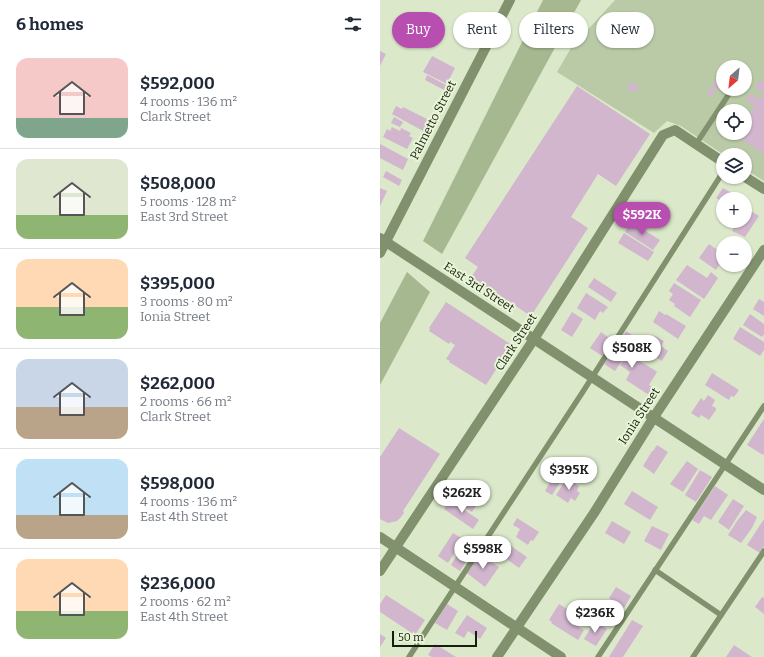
<!DOCTYPE html>
<meta charset="utf-8">
<style>
:root{--surface:#fff;--page:#f2f2f3;--text:#1f2937;--muted:#747a83;--line:#e0e1e3;--accent:#b84eb0}
body{margin:0;font-family:Bitter,serif;background:var(--page);color:var(--text);height:100vh;display:flex;flex-direction:column;font-size:15px;white-space:nowrap}
*{box-sizing:border-box;margin:0}
p{font-size:13px;color:var(--muted)}
.icon{flex:none;width:22px;height:22px;fill:none;stroke:currentColor;stroke-width:2;stroke-linecap:round;stroke-linejoin:round}
.map{position:relative;flex:1;overflow:hidden}
.sheet{display:flex;flex-direction:column;background:var(--surface);width:380px}
.sheet>*{flex:none}
.top-card{position:absolute;left:12px;top:12px;width:312px;height:36px;display:flex;gap:8px}
.needle{width:26px;rotate:208deg}
.controls{position:absolute;left:336px;top:60px;display:grid;gap:8px}
.controls a{display:grid;place-items:center;width:36px;height:36px;border-radius:50%;background:var(--surface);box-shadow:0 1px 3px #0004;font-size:20px}
.scale{position:absolute;left:12px;bottom:10px;width:85px;box-sizing:border-box;padding-left:4px;border:2px solid #171c10;border-top:0;font-size:11px;line-height:14px;white-space:nowrap;color:#171c10;-webkit-text-stroke:3px #e8f6d7;paint-order:stroke}
.price{position:absolute;translate:-50% -34px;padding:0 9px;border-radius:14px;background:#fff;color:#222;font-size:13px;line-height:26px;filter:drop-shadow(0 1px 2px #0008)}
.price::after{content:'';position:absolute;left:50%;top:24px;width:12px;height:9px;margin-left:-6px;background:inherit;clip-path:polygon(0 0,100% 0,50% 100%)}
.price.current{background:var(--accent);color:#fff}
ul{padding:0;list-style:none}
li{display:flex;align-items:center;gap:12px;height:100px;padding:0 16px}
li+li{border-top:1px solid var(--line)}
li span{display:grid;place-items:center;flex:none;width:112px;height:80px;border-radius:12px;color:#555}
li>.icon{margin-inline-start:auto}
span .icon{width:48px;height:48px;fill:#fffc;stroke-width:1}
li b{font-size:17px}
h2{display:flex;justify-content:space-between;align-items:center;height:48px;padding:0 16px;font-size:17px}
.chip{padding:0 14px;border-radius:18px;background:var(--surface);box-shadow:0 1px 3px #0004;font-size:14px;line-height:36px}
.chip.current{background:var(--accent);color:#fff}
main{display:flex;flex:1;min-height:0}
.map>svg:first-child{display:block}
.green{fill:#bacaa7;fill-rule:evenodd}
.forest{fill:#a6b88f}
.building{fill:#d1b6ce}
.lines{fill:none;stroke-linecap:round;stroke-linejoin:round}
.service{stroke:#81916e;stroke-width:5.5}
.minor{stroke:#81916e;stroke-width:10}
.labels{text-anchor:middle;stroke-width:4;stroke-linejoin:round;paint-order:stroke}
.street-label{font-size:12px;fill:#171c10;stroke:#e8f6d7}
</style>
<main>
<section class="sheet">
<h2>6 homes<svg class="icon" aria-label="filters" viewBox="0 0 24 24"><path d="M4 7h16M4 17h16"/><circle cx="9" cy="7" r="2"/><circle cx="15" cy="17" r="2"/></svg></h2>
<ul>
<li><span style="background:linear-gradient(#f6c9c9 75%,#7fa58c 0)"><svg class="icon" aria-label="home" viewBox="0 0 24 24"><path d="M3 11l9-7 9 7M6 9v11h12V9"/></svg></span><div><b>$592,000</b><p>4 rooms · 136 m²</p><p>Clark Street</p></div></li>
<li><span style="background:linear-gradient(#dfe7d0 70%,#8fb573 0)"><svg class="icon" aria-label="home" viewBox="0 0 24 24"><path d="M3 11l9-7 9 7M6 9v11h12V9"/></svg></span><div><b>$508,000</b><p>5 rooms · 128 m²</p><p>East 3rd Street</p></div></li>
<li><span style="background:linear-gradient(#ffd9b3 60%,#8fb573 0)"><svg class="icon" aria-label="home" viewBox="0 0 24 24"><path d="M3 11l9-7 9 7M6 9v11h12V9"/></svg></span><div><b>$395,000</b><p>3 rooms · 80 m²</p><p>Ionia Street</p></div></li>
<li><span style="background:linear-gradient(#c9d6e8 60%,#b9a48a 0)"><svg class="icon" aria-label="home" viewBox="0 0 24 24"><path d="M3 11l9-7 9 7M6 9v11h12V9"/></svg></span><div><b>$262,000</b><p>2 rooms · 66 m²</p><p>Clark Street</p></div></li>
<li><span style="background:linear-gradient(#bfe0f5 70%,#b9a48a 0)"><svg class="icon" aria-label="home" viewBox="0 0 24 24"><path d="M3 11l9-7 9 7M6 9v11h12V9"/></svg></span><div><b>$598,000</b><p>4 rooms · 136 m²</p><p>East 4th Street</p></div></li>
<li><span style="background:linear-gradient(#ffd9b3 65%,#8fb573 0)"><svg class="icon" aria-label="home" viewBox="0 0 24 24"><path d="M3 11l9-7 9 7M6 9v11h12V9"/></svg></span><div><b>$236,000</b><p>2 rooms · 62 m²</p><p>East 4th Street</p></div></li>
</ul>
</section>
<div class="map">
<svg width="384" height="657" viewBox="0 0 384 657">
<rect width="100%" height="100%" fill="#dbe9ca"/>
<path class="green" d="M235,0H384V181L365,169V155H344L301,126L287,121L274,133L177,72L191,48ZM343,67H365V89H343ZM343,111H365V133H343Z"/>
<g class="forest">
<polygon points="163,0 201,0 62,254 43,241"/>
<polygon points="27,272 50,292 0,385 0,323"/>
</g>
<g class="building">
<polygon points="0,51 6,54 0,66"/>
<polygon points="52,56 75,68 67,84 43,72"/>
<polygon points="47,75 66,85 64,90 45,80"/>
<polygon points="336,80 340,83 331,97 327,94"/>
<polygon points="379,80 384,83 384,154 355,135 357,133 365,133 365,121 375,106 366,100 371,93 379,100 383,93 375,87"/>
<polygon points="252,82 259,88 254,93 247,87"/>
<polygon points="197,86 270,134 236,186 218,174 191,217 208,228 151,316 91,277 98,267 85,258"/>
<polygon points="16,106 22,109 23,107 51,121 45,132 12,114"/>
<polygon points="14,117 23,122 20,127 11,123"/>
<polygon points="12,127 20,131 21,128 31,133 29,136 33,138 27,149 3,137 7,129 10,131"/>
<polygon points="0,144 28,159 23,170 0,158"/>
<polygon points="6,171 22,180 19,186 3,177"/>
<polygon points="0,188 7,191 0,206"/>
<polygon points="343,188 357,196 355,199 343,199 343,202 336,198"/>
<polygon points="365,207 379,216 365,237 352,231 358,221 365,221"/>
<polygon points="251,222 280,240 273,250 245,232"/>
<polygon points="244,233 274,252 268,261 238,243"/>
<polygon points="329,244 343,254 343,260 336,270 319,258"/>
<polygon points="307,265 327,278 331,272 338,278 324,299 296,280"/>
<polygon points="214,278 237,293 231,302 208,287"/>
<polygon points="294,283 321,300 310,317 294,306 295,304 289,300 293,294 289,291"/>
<polygon points="206,293 228,307 223,313 220,311 215,320 197,308"/>
<polygon points="379,299 384,302 384,316 373,309"/>
<polygon points="66,302 132,345 106,385 69,362 70,361 66,359 75,345 70,342 69,344 49,331 50,329 49,328"/>
<polygon points="279,311 285,315 286,314 306,326 298,339 273,322"/>
<polygon points="192,312 203,319 192,337 181,330"/>
<polygon points="370,314 384,324 384,334 382,337 363,325"/>
<polygon points="360,327 384,342 384,350 380,356 353,339"/>
<polygon points="246,331 256,338 250,347 240,341"/>
<polygon points="221,332 232,340 222,356 210,348"/>
<polygon points="262,335 271,341 275,336 284,341 281,346 288,351 282,361 272,355 270,358 263,354 266,350 258,345 260,342 258,341"/>
<polygon points="237,344 257,358 258,361 258,360 276,371 277,372 269,385 274,388 269,395 246,380 250,372 240,365 247,356 246,355 235,371 224,364"/>
<polygon points="332,373 359,390 354,397 351,396 349,400 325,385"/>
<polygon points="328,395 335,400 332,406 336,408 336,410 329,420 321,415 319,418 311,413 321,398 324,401"/>
<polygon points="384,419 384,453 383,455 367,445"/>
<polygon points="19,428 60,454 23,511 24,513 21,517 17,521 8,523 0,519 0,457"/>
<polygon points="277,445 288,452 274,474 263,466 272,451 273,451"/>
<polygon points="307,461 318,469 303,492 290,484"/>
<polygon points="320,470 332,477 316,502 305,495"/>
<polygon points="173,477 181,481 172,495 165,491"/>
<polygon points="187,478 199,486 197,491 200,493 195,501 191,498 188,503 176,495"/>
<polygon points="335,486 348,495 331,520 324,516 319,524 312,520"/>
<polygon points="76,490 97,504 92,512 71,498"/>
<polygon points="252,491 278,507 270,520 244,504"/>
<polygon points="353,499 364,506 349,530 338,522"/>
<polygon points="70,500 99,520 93,529 64,509"/>
<polygon points="366,510 377,517 372,528 361,543 348,535 357,521"/>
<polygon points="137,518 159,532 153,541 151,540 148,545 136,537 140,529 133,525"/>
<polygon points="384,519 384,546 380,553 367,545"/>
<polygon points="232,521 251,532 244,544 225,533"/>
<polygon points="272,526 289,534 281,550 264,541"/>
<polygon points="73,533 83,539 68,563 58,556"/>
<polygon points="86,541 96,547 80,571 71,565"/>
<polygon points="128,544 147,557 139,568 121,555"/>
<polygon points="99,554 119,567 105,587 87,573"/>
<polygon points="236,587 251,596 244,608 229,598"/>
<polygon points="6,595 45,620 35,635 0,612 0,604"/>
<polygon points="382,597 384,598 384,614 375,607"/>
<polygon points="67,604 78,611 67,630 55,623"/>
<polygon points="179,604 203,619 198,627 204,630 198,640 171,623 172,622 169,620"/>
<polygon points="87,615 107,628 100,639 88,631 84,638 75,633"/>
<polygon points="252,620 263,626 243,657 229,657"/>
<polygon points="215,621 227,629 216,646 204,639"/>
<polygon points="0,634 6,638 0,647"/>
<polygon points="55,644 76,657 52,657 48,655"/>
<polygon points="354,645 372,657 346,657"/>
</g>
<g class="lines">
<g class="service">
<polyline points="316,144 349,94"/>
<polyline points="275,570 341,615"/>
<polyline points="29,657 204,390 343,172"/>
<polyline points="218,657 384,406"/>
<polyline points="313,657 384,551"/>
</g>
<g class="minor">
<polyline points="365,177 384,189"/>
<polyline points="0,238 384,490"/>
<polyline points="0,253 130,0"/>
<polyline points="0,537 181,657"/>
<polyline points="0,571 154,339 283,135 295,130 343,162"/>
<polyline points="117,657 214,513 274,417 384,250"/>
</g>
</g>
<g class="labels">
<g class="street-label">
<text transform="translate(53 120) rotate(-63)" y="4">Palmetto Street</text>
<text transform="translate(99 287) rotate(33)" y="4">East 3rd Street</text>
<text transform="translate(136 342) rotate(-57)" y="4">Clark Street</text>
<text transform="translate(259 416) rotate(-57)" y="4">Ionia Street</text>
</g>
</g>
</svg>
<div class="controls">
<a><svg class="needle" viewBox="-14 -14 28 28"><path d="M0-13l5 13h-10z" fill="#e53935"/><path d="M0 13l5-13h-10z" fill="#747a83"/></svg></a>
<a><svg class="icon" aria-label="locate" viewBox="0 0 24 24"><circle cx="12" cy="12" r="6"/><path d="M12 2v4M12 18v4M2 12h4M18 12h4"/></svg></a>
<a><svg class="icon" aria-label="layers" viewBox="0 0 24 24"><path d="M12 4l9 5-9 5-9-5zM3 14l9 5 9-5"/></svg></a>
<a>+</a>
<a>−</a>
</div>
<div class="scale">50 m</div>
<b class="price current" style="left:262px;top:236px">$592K</b>
<b class="price" style="left:252px;top:369px">$508K</b>
<b class="price" style="left:189px;top:491px">$395K</b>
<b class="price" style="left:82px;top:514px">$262K</b>
<b class="price" style="left:103px;top:570px">$598K</b>
<b class="price" style="left:215px;top:634px">$236K</b>
<div class="top-card">
<a class="chip current">Buy</a>
<a class="chip">Rent</a>
<a class="chip">Filters</a>
<a class="chip">New</a>
</div>
</div>
</main>
